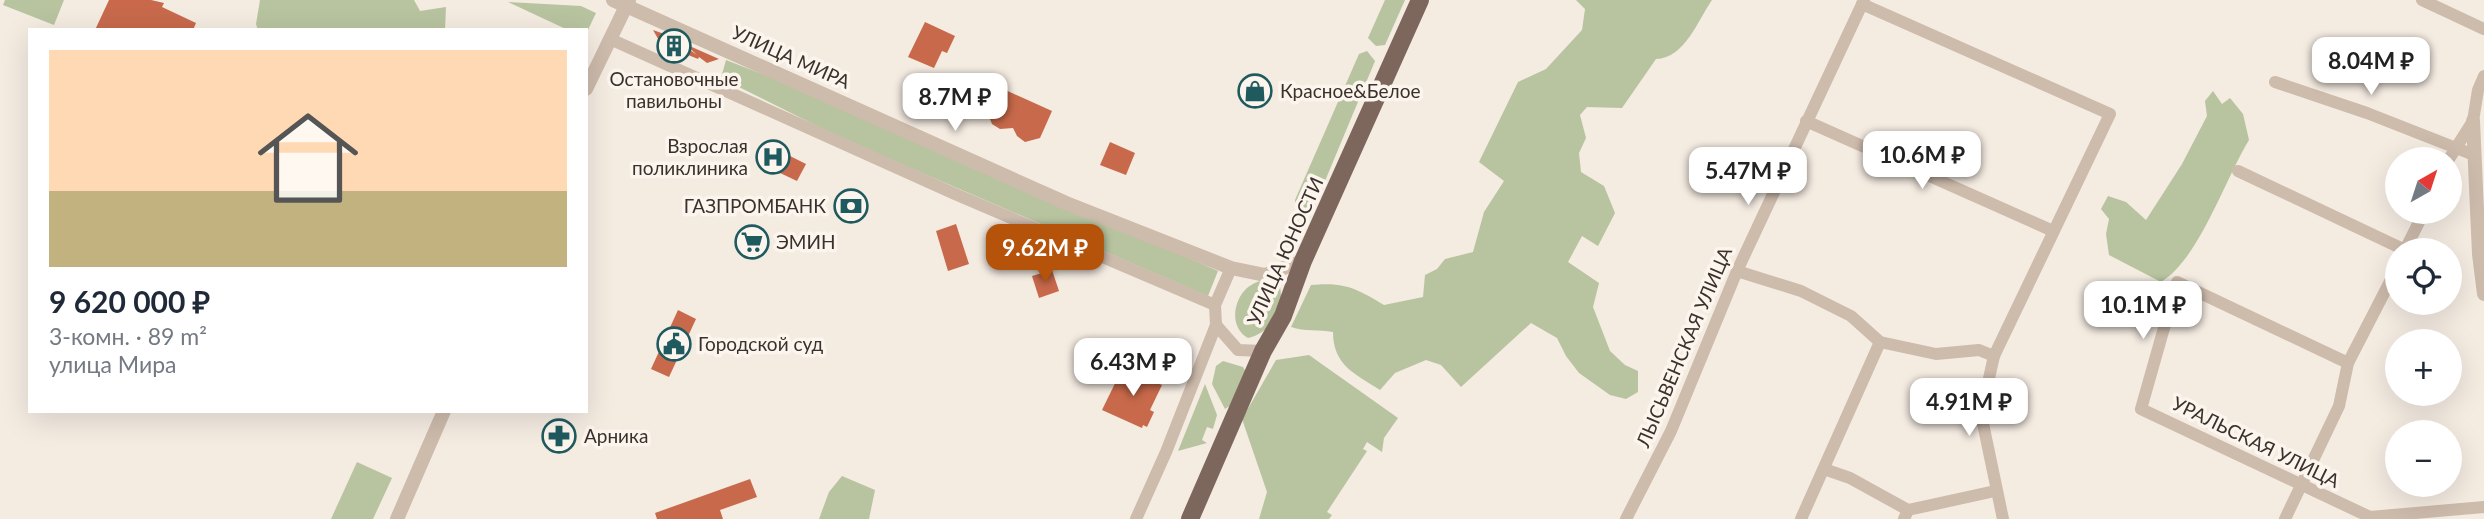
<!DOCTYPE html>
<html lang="ru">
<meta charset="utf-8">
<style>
:root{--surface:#fff;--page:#f6f6f7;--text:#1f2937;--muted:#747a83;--accent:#b45309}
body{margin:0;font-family:Lato,sans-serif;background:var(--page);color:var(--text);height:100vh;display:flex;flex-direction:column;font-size:26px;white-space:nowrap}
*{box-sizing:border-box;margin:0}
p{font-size:23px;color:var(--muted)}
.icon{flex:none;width:38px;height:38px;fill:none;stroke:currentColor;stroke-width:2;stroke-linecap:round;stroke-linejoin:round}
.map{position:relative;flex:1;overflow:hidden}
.details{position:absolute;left:28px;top:28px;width:560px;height:385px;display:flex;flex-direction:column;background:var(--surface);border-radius:0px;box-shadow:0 7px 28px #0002}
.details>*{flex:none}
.needle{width:46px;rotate:39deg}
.buttons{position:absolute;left:2385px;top:147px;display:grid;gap:14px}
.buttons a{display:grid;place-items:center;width:77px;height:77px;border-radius:50%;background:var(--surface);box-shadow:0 7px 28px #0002;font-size:35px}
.price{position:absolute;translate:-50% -60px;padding:0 16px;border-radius:14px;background:#fff;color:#222;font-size:23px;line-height:46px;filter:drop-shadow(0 2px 4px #0008)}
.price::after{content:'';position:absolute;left:50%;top:42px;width:21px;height:16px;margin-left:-10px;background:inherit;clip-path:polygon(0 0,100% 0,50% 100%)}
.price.selected{background:var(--accent);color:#fff}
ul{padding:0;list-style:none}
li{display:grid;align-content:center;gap:14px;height:371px;padding:0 21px}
li span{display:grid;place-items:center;height:217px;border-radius:0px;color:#555}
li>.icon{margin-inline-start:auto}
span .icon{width:126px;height:126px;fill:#fffc;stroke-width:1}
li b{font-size:30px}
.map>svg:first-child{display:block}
.green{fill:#b8c4a0}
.building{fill:#c8694b}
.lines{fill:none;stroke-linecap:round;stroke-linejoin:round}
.minor{stroke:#cdbbac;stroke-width:12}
.tertiary{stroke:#cdbbac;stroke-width:14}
.primary{stroke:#7d675c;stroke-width:18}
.labels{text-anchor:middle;stroke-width:7;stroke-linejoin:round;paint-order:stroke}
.street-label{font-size:19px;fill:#3b302b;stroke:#fbf5ee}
.poi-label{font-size:19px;fill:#3b302b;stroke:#fbf5ee;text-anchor:start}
</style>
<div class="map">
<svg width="2484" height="519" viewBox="0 0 2484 519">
<rect width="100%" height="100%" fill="#f4ebe1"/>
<g class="green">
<polygon points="5,0 64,0 54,25 3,5"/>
<polygon points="260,0 414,0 420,11 446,7 445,30 258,30 256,24"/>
<polygon points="1385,0 1405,0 1385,45 1376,46 1368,38"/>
<path d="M1576,0H1712C1698,20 1685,58 1656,59L1622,108L1587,107L1580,115L1586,138L1579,153L1581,172L1604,186L1615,213L1598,246L1582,236L1568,262L1599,283L1593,307L1610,351L1625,365L1638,371V392L1626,399L1610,395L1579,373L1566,356L1557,338L1531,323L1461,387L1441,365L1426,360L1395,373L1380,390C1355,374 1333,365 1333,332C1319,329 1305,332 1291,327L1311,285C1344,282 1356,288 1384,305L1423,297L1425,275L1437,269L1445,259L1473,252L1484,212L1504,181L1479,162L1518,82L1546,69L1582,30L1585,9Z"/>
<polygon points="508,2 581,6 596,13 586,34 586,30 568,30"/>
<polygon points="1367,51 1375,61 1315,205 1304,216 1296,213 1295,200 1359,54"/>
<polygon points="726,60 827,99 1218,271 1208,296 841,138 721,78"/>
<path d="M2213,91L2222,104L2230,98L2243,114L2249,140C2225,179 2199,259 2161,282L2109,255L2106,234L2109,219L2101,209L2108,196L2126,202L2146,220L2182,164L2207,116L2205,101Z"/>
<path d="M1268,279L1280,287C1285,310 1271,333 1248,338C1230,328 1232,302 1247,288C1253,283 1261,280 1268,279Z"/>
<polygon points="1309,355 1398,418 1384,438 1382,452 1367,442 1363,449 1367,451 1327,512 1332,515 1329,519 1259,519 1267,492 1242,419 1276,360"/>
<polygon points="1223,361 1243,367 1247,374 1231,405 1225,409 1212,384 1216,366"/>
<polygon points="1205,384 1217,415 1213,429 1207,427 1202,440 1207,443 1178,451"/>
<polygon points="357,462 392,478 373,519 331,519"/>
<polygon points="842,476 875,490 869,519 819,519 829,492"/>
</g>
<g class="building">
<polygon points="109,0 151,0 164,3 162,7 196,23 193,30 95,30"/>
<polygon points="925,22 955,36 947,53 942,51 934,68 908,57"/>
<polygon points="653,30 670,36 697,55 685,44 719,59 707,63 699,57 698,59 661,44"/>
<polygon points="1001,88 1052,111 1040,138 1025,142 1017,136 1013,128 1000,129 992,124 988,114"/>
<polygon points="1110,142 1135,153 1126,175 1100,165"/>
<polygon points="786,154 806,164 797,181 778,172"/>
<polygon points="956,224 969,264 948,271 936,231"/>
<polygon points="1052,270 1059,291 1039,298 1032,276"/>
<polygon points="678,310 696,319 669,377 651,369"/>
<polygon points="1123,367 1162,385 1150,410 1154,412 1147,427 1143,425 1142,428 1102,410"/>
<polygon points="750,479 757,497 720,510 723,519 657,519 655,513"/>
</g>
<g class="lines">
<g class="minor">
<polyline points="2422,0 2484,29"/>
<polyline points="1862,4 2110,114 1994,356 1981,414 2003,519"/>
<polyline points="610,39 955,194 1215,305"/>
<polyline points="2275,82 2367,113 2474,155"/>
<polyline points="1806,121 2053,231"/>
<polyline points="2449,159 2473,121 2478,90 2484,76"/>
<polyline points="2238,171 2405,250"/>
<polyline points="2405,250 2424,212"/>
<polyline points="1737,271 1801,291 1851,316 1880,342 1936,354 1979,350 1994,356"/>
<polyline points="1216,325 1238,350 1263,351"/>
<polyline points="2348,363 2177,282 2141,409 2370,517 2484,507"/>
<polyline points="1824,469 1850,478 1908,510"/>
<polyline points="1136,519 1166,452 1216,325 1215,305 1231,268"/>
<polyline points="1626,519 1671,431 1737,271 1864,0"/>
<polyline points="1801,519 1880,342"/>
<polyline points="1904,519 1908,510 1995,491"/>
<polyline points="2285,519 2339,406 2348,363 2398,266"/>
</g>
<g class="tertiary">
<polyline points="613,0 1066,203 1231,268 1265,275 1303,261"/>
<polyline points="586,89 629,0"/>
<polyline points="2473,121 2479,254 2484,294"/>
<polyline points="397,519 444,411"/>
</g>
<polyline class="primary" points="1190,519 1263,351 1283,316 1303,261 1420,0"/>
</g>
<defs>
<symbol id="building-ring" viewBox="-11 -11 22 22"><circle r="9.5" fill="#fbf5ee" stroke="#1f5a5e" stroke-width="1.5"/><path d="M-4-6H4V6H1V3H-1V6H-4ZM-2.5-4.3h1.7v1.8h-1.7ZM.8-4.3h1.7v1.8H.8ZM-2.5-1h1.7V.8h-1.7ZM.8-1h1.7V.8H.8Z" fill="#1f5a5e"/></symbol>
<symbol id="shop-ring" viewBox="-11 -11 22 22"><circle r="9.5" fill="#fbf5ee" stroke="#1f5a5e" stroke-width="1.5"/><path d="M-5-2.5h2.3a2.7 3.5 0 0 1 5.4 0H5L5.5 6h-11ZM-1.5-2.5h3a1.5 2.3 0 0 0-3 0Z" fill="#1f5a5e"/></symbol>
<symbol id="hospital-ring" viewBox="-11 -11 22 22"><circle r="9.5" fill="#fbf5ee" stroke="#1f5a5e" stroke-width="1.5"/><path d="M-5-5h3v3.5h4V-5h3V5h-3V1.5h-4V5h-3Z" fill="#1f5a5e"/></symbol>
<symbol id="bank-ring" viewBox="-11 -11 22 22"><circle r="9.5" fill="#fbf5ee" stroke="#1f5a5e" stroke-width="1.5"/><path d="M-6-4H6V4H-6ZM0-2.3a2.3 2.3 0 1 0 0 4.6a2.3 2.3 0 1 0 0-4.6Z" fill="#1f5a5e"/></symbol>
<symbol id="supermarket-ring" viewBox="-11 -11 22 22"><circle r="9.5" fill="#fbf5ee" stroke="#1f5a5e" stroke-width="1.5"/><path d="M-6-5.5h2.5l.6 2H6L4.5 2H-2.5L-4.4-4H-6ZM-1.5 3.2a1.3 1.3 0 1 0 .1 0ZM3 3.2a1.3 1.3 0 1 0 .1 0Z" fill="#1f5a5e"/></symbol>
<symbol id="civic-ring" viewBox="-11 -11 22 22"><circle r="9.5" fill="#fbf5ee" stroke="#1f5a5e" stroke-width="1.5"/><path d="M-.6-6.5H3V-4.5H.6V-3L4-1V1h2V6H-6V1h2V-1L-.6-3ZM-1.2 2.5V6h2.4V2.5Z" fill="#1f5a5e"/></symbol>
<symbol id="pharmacy-ring" viewBox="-11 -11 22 22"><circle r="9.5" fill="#fbf5ee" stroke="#1f5a5e" stroke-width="1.5"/><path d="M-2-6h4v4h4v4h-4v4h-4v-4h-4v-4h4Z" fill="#1f5a5e"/></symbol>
</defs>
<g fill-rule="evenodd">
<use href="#building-ring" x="655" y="27" width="38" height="38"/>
<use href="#shop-ring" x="1236" y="72" width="38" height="38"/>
<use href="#hospital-ring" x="754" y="138" width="38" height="38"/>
<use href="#bank-ring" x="832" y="187" width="38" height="38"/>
<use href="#supermarket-ring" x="733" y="223" width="38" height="38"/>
<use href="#civic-ring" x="655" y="325" width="38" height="38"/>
<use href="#pharmacy-ring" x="540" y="417" width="38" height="38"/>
</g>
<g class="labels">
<g class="street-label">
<text transform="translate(791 57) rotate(24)" y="7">УЛИЦА МИРА</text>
<text transform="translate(1285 251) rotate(-66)" y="7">УЛИЦА ЮНОСТИ</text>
<text transform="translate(1684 347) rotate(-67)" y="7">ЛЫСЬВЕНСКАЯ УЛИЦА</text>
<text transform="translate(2256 442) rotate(26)" y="7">УРАЛЬСКАЯ УЛИЦА</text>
</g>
<g class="poi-label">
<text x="674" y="86" text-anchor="middle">Остановочные<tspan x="674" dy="22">павильоны</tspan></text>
<text x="1280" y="98">Красное&amp;Белое</text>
<text x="748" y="153" text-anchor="end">Взрослая<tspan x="748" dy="22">поликлиника</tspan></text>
<text x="826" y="213" text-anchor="end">ГАЗПРОМБАНК</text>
<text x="776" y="249">ЭМИН</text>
<text x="698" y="351">Городской суд</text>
<text x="584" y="443">Арника</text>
</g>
</g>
</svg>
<div class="buttons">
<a><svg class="needle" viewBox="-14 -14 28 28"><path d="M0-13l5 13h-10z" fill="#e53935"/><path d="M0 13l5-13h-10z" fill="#747a83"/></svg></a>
<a><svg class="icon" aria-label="locate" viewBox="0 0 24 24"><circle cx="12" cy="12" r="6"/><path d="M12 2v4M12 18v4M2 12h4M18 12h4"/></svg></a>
<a>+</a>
<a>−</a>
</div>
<b class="price" style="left:2371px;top:97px">8.04M ₽</b>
<b class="price" style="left:955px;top:133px">8.7M ₽</b>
<b class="price" style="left:1922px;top:191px">10.6M ₽</b>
<b class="price" style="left:1748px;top:207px">5.47M ₽</b>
<b class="price selected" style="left:1045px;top:284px">9.62M ₽</b>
<b class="price" style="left:2143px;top:341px">10.1M ₽</b>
<b class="price" style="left:1133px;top:398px">6.43M ₽</b>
<b class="price" style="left:1969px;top:438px">4.91M ₽</b>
<section class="details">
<ul>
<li><span style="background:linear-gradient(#ffd9b3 65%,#c2b280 0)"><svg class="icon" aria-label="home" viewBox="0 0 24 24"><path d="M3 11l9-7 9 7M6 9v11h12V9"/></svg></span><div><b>9 620 000 ₽</b><p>3-комн. · 89 m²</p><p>улица Мира</p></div></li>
</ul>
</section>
</div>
